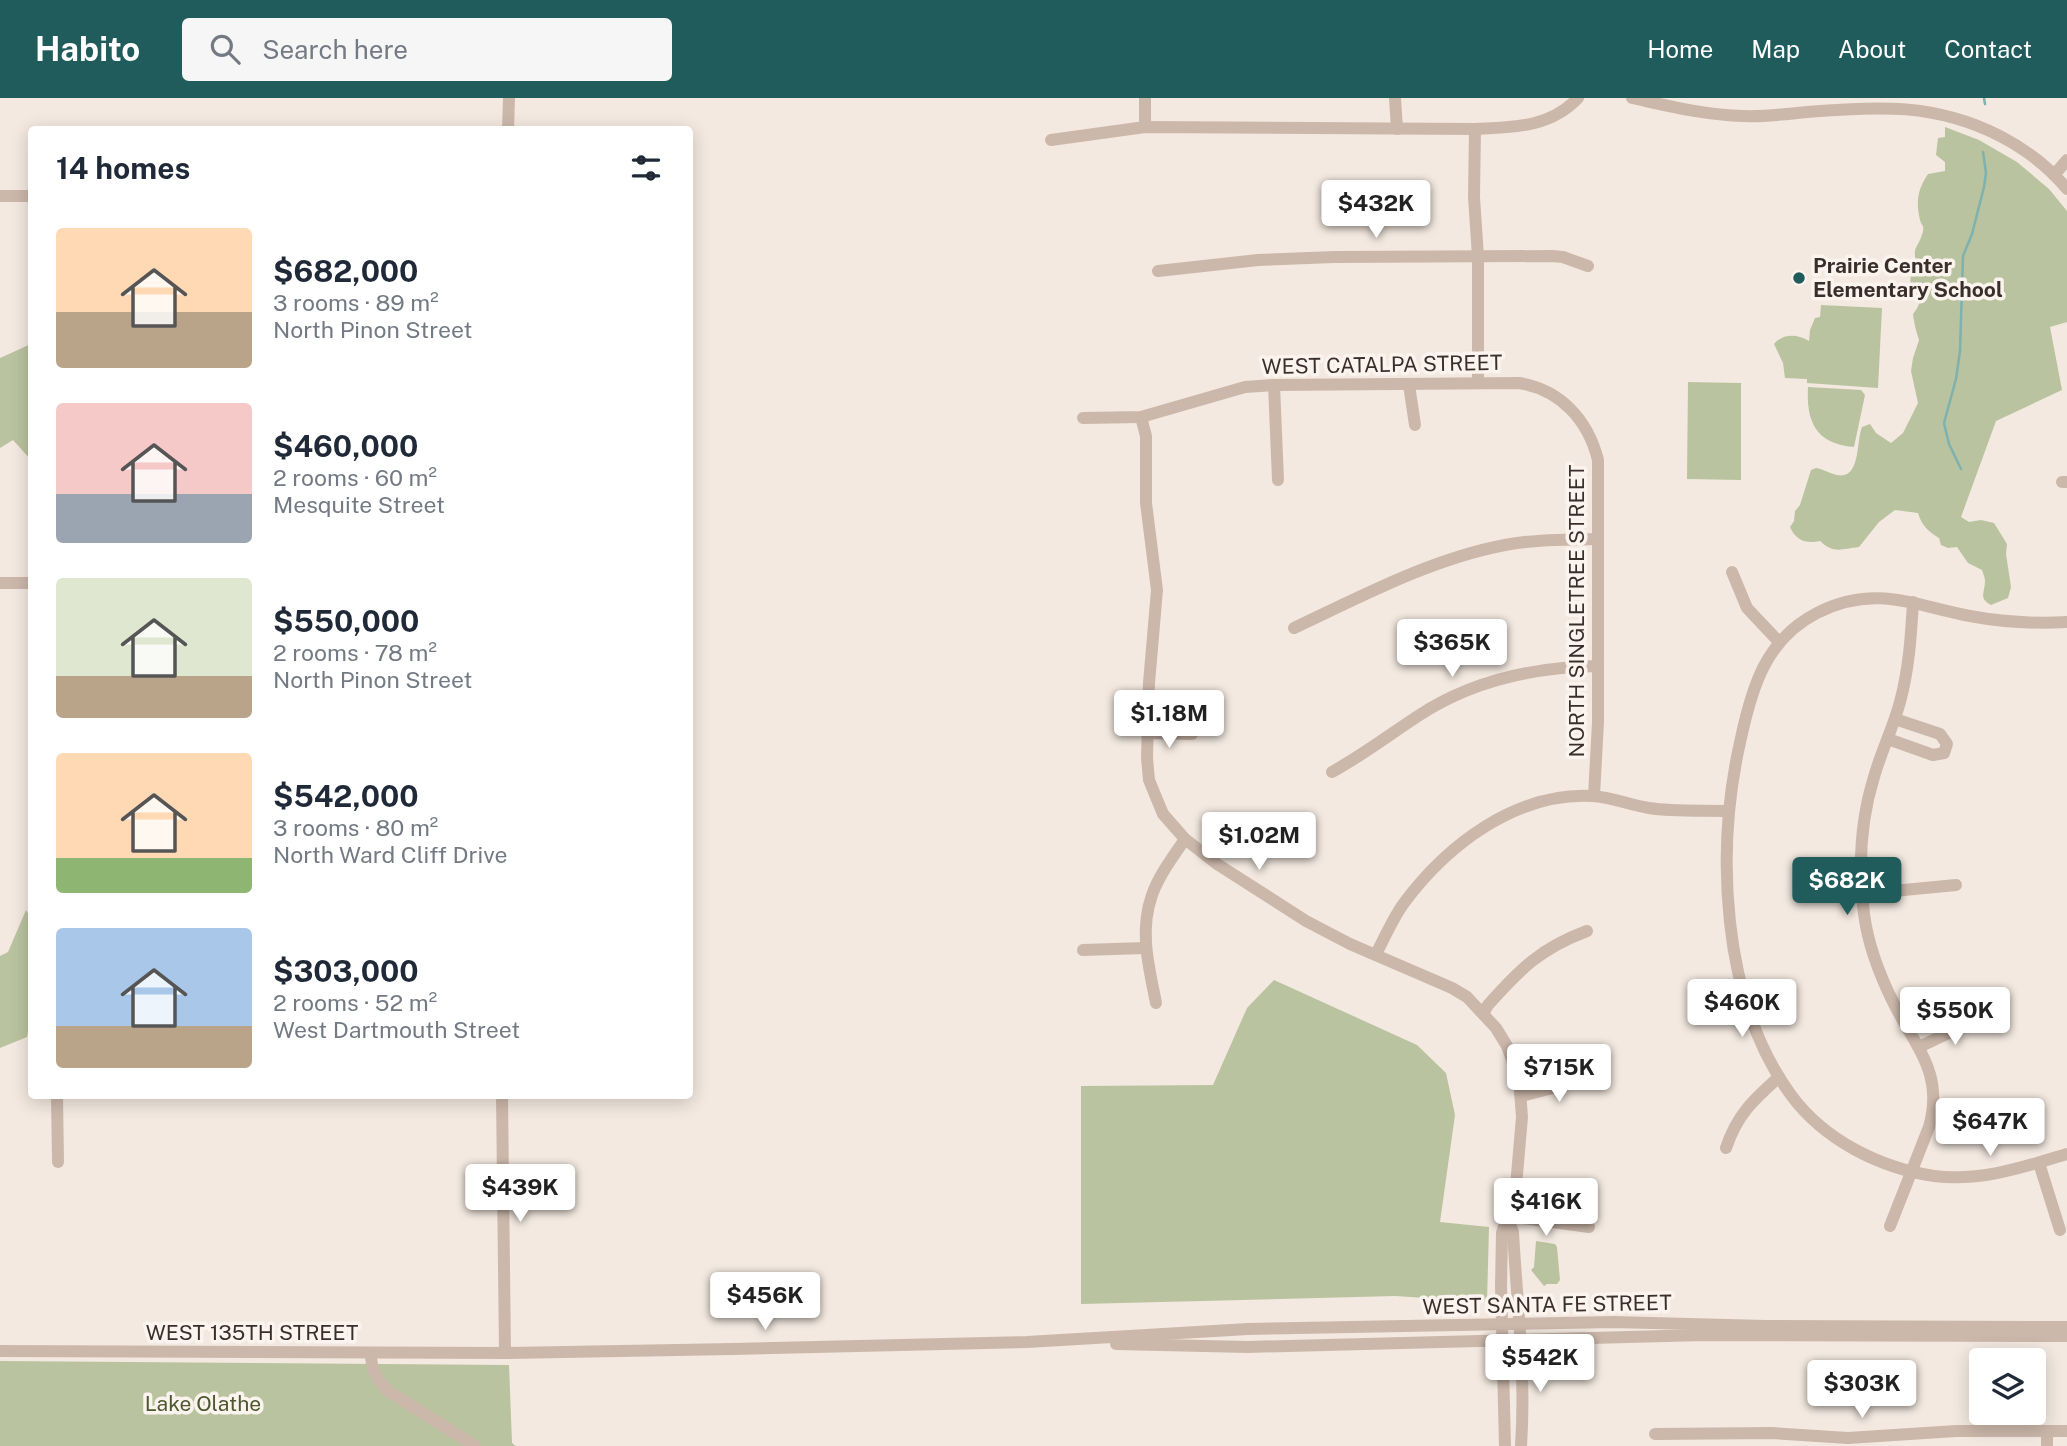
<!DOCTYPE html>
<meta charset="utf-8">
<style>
:root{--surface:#fff;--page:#f6f6f7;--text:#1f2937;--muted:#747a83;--accent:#1f5c5b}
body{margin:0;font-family:"Public Sans",sans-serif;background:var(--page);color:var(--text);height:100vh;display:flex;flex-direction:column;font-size:26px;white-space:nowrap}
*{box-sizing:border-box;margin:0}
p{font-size:23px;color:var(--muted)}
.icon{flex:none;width:38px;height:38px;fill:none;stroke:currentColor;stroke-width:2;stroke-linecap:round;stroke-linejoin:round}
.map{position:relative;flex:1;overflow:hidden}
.details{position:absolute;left:28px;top:28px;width:665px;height:973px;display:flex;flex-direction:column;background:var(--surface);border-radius:7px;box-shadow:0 4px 18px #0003}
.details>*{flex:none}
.fabs{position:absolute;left:1969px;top:1250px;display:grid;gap:14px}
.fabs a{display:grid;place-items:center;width:77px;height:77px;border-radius:7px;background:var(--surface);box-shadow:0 4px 18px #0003;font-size:35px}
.price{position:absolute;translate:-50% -60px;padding:0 16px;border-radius:7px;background:#fff;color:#222;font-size:23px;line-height:46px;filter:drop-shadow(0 2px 4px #0008)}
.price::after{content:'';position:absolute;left:50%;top:42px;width:21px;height:16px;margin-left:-10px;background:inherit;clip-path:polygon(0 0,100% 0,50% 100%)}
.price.selected{background:var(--accent);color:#fff}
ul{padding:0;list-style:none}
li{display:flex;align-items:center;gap:21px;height:175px;padding:0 28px}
li span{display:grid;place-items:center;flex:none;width:196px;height:140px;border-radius:7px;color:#555}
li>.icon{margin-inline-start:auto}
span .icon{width:84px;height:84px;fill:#fffc;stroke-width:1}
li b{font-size:30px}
h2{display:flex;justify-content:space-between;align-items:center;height:84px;padding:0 28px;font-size:30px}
header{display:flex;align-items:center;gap:42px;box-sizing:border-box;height:98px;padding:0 35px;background:var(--accent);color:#fff}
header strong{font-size:33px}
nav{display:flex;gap:38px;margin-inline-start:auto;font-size:24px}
.search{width:490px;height:63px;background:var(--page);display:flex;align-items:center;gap:18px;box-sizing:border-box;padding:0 24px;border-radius:7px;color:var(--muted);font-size:26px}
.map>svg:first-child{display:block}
.green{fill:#bac39f}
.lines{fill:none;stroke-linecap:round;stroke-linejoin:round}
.stream{stroke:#7fb1af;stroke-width:2.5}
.minor{stroke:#ccb8ab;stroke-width:12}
.poi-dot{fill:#1f5c5b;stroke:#fbf3ed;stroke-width:2.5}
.labels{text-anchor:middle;stroke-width:7;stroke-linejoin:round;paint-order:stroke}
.poi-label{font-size:21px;font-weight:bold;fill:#3a2e2a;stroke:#fbf3ed;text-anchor:start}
.street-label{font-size:21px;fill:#3a2e2a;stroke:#fbf3ed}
.park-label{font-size:21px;fill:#4c582e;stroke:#fbf3ed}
</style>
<header>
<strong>Habito</strong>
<div class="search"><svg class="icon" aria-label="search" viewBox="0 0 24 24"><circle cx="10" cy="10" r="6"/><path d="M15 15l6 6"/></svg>Search here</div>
<nav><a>Home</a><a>Map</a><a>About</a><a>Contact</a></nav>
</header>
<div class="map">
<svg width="2067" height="1348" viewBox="0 0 2067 1348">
<rect width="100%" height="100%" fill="#f3e9e0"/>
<g class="green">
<path d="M1945,29L1979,42L2017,64L2049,91L2067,113V224L2050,229L2062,292L1996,323L1961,419L1969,424L1981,422L1994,425L2007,446L2006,456L2011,489L2008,500L1991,507C1978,500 1985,495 1985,483C1985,479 1983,476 1982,472L1968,465L1957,449L1948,450L1941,447L1939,440C1928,433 1922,428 1918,415L1895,412L1879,424L1859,449C1841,451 1834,456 1820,443C1807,446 1796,443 1790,429L1794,423L1795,413L1800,407L1811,372L1816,370C1823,371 1829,375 1837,377C1861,382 1856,343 1862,329L1870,326L1876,335L1891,345L1903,335L1918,305L1911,273L1913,260L1919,242C1916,233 1914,225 1913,216C1926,199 1916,201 1910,187L1911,176L1918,168C1910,148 1919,151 1923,133C1924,126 1922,129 1920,122C1916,105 1917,92 1928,76L1945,73V64L1936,57L1938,40L1945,39Z"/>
<path d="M1821,207L1882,210L1878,290L1807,285V281L1785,280L1783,265L1774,246C1783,235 1798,236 1809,243L1810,232L1815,220L1820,219Z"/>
<polygon points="31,246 31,362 13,342 0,350 0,260"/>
<polygon points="1688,284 1741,285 1741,382 1687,381"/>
<path d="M1808,289L1861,292L1865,297L1854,349C1816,346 1806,324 1808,289Z"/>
<polygon points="26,812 31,820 32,914 27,939 0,950 0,858 8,854"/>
<polygon points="1274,882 1417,947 1446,975 1455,1017 1440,1124 1489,1129 1487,1204 1395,1198 1081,1206 1081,988 1213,987 1247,910"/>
<polygon points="1536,1143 1555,1146 1557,1149 1560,1182 1557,1186 1547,1186 1544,1188 1531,1172 1534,1169"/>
<polygon points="0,1263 509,1267 512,1345 516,1348 0,1348"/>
</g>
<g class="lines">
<g class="stream">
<polyline points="1984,0 1985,6"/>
<polyline points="1961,371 1949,346 1944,325 1956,281 1960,253 1963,158 1972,136 1984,89 1986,75 1983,54"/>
</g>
<g class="minor">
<polyline points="1395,0 1397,31"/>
<path d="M1632,0C1669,8 1705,17 1743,18C1764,19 1786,16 1807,14C1877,8 1936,5 2000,38C2025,51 2049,69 2067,91"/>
<polyline points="1145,29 1145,0"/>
<polyline points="1475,31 1474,99 1478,159 1478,285"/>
<polyline points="508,32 509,0"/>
<path d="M1051,42L1145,29L1475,31C1513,29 1550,30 1578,0"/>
<polyline points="2054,77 2067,62"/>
<polyline points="0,98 32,98"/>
<polyline points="1158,173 1258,162 1334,159 1552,158 1563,159 1588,168"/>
<polyline points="1274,287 1278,382"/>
<polyline points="1409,287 1415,327"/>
<polyline points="1141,319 1146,338 1146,405 1157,492 1149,585 1147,660 1149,682 1163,716 1185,741 1217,766 1306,823 1350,846 1452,890 1467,899 1496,930 1507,948 1519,981 1522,1019 1516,1088 1502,1135 1501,1188 1505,1348"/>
<path d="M1083,320L1141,319L1245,289L1274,287L1519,285C1561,292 1588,322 1598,362V624L1594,698"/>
<polyline points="2062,384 2067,384"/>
<polyline points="1732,474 1747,510 1778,543"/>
<polyline points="0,485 32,485"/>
<path d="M2067,524C2034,526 2002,524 1970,518C1913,507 1874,486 1817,515C1766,541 1752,589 1741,640C1715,752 1721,901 1791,997C1824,1042 1880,1070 1934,1078C1980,1084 2024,1069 2067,1056"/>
<path d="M1294,530C1362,498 1431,461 1505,447C1536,441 1566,442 1597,441"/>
<polyline points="1147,635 1192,636"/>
<polyline points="1888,641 1933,657 1944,655 1947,646 1940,636 1895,621"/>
<path d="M1332,674C1363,657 1389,637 1418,618C1471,583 1535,569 1598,568"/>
<polyline points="1862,796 1956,787"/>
<polyline points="1083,852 1145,850"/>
<path d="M1376,856C1385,839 1393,820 1404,805C1447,747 1516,694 1592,698C1611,699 1630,707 1649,710C1675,714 1703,712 1729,713"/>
<path d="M1156,905C1149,869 1139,834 1152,797C1159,777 1173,759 1185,741"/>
<path d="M1484,914L1488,907C1520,871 1541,850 1587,833"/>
<polyline points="1919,949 1961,929 1987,927"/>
<polyline points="57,998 58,1064"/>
<polyline points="502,998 505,1255"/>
<polyline points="1521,998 1588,981"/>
<path d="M1726,1050C1737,1017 1753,1002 1779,979"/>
<polyline points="2039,1065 2060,1132"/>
<path d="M1507,1118L1513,1134C1517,1206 1526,1276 1521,1348"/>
<polyline points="1507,1118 1589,1129"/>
<path d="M1890,1128L1929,1029C1944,976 1917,951 1894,906C1880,878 1868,847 1864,816C1858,769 1860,724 1874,679C1881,654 1893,630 1900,604C1909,571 1911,538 1913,504"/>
<polyline points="1116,1246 1248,1249 1704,1237 2067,1238"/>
<polyline points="0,1253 505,1255 733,1251 1027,1244 1248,1231 1613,1224 1766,1228 2067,1229"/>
<path d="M371,1255C371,1272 376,1280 388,1293L475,1348"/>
<polyline points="2047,1333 2047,1348"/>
<polyline points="1655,1336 1772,1335 1848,1340 1956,1333 2067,1333"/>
</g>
</g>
<circle class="poi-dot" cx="1799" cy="180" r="7"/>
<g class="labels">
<g class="poi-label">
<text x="1813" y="175">Prairie Center<tspan x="1813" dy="24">Elementary School</tspan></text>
</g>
<g class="street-label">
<text transform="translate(1382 267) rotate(-1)" y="7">WEST CATALPA STREET</text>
<text transform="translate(1577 513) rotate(-90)" y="7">NORTH SINGLETREE STREET</text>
<text transform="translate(1547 1207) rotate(-1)" y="7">WEST SANTA FE STREET</text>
<text x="252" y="1242">WEST 135TH STREET</text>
</g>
<g class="park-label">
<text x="203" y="1313">Lake Olathe</text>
</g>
</g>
</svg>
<div class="fabs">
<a><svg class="icon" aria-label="layers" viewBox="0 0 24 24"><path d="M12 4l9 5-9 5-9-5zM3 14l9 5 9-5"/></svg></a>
</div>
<b class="price" style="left:1376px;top:142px">$432K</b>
<b class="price" style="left:1452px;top:581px">$365K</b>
<b class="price" style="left:1169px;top:652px">$1.18M</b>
<b class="price" style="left:1259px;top:774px">$1.02M</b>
<b class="price selected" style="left:1847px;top:819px">$682K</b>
<b class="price" style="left:1742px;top:941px">$460K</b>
<b class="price" style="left:1955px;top:949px">$550K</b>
<b class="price" style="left:1559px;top:1006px">$715K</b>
<b class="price" style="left:1990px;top:1060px">$647K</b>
<b class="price" style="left:520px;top:1126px">$439K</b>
<b class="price" style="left:1546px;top:1140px">$416K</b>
<b class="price" style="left:765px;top:1234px">$456K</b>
<b class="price" style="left:1540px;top:1296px">$542K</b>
<b class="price" style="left:1862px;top:1322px">$303K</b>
<section class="details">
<h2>14 homes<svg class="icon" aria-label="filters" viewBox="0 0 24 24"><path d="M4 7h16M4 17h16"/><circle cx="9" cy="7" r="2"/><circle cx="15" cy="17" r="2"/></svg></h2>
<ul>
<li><span style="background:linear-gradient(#ffd9b3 60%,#b9a48a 0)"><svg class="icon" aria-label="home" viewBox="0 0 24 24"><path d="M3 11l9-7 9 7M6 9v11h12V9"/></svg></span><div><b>$682,000</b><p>3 rooms · 89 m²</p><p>North Pinon Street</p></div></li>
<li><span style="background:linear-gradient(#f6c9c9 65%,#9aa5b1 0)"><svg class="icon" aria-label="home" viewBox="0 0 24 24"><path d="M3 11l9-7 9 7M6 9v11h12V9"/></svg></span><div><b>$460,000</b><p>2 rooms · 60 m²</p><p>Mesquite Street</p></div></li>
<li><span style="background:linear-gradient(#dfe7d0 70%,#b9a48a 0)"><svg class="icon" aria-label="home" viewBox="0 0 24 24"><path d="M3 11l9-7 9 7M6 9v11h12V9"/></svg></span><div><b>$550,000</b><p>2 rooms · 78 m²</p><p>North Pinon Street</p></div></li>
<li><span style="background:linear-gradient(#ffd9b3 75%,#8fb573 0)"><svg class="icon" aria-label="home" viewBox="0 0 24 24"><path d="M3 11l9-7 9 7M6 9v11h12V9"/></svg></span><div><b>$542,000</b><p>3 rooms · 80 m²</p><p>North Ward Cliff Drive</p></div></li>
<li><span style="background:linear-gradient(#a9c7e8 70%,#b9a48a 0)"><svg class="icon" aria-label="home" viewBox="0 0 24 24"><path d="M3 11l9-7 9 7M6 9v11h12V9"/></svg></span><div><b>$303,000</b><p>2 rooms · 52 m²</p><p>West Dartmouth Street</p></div></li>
</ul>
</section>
</div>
